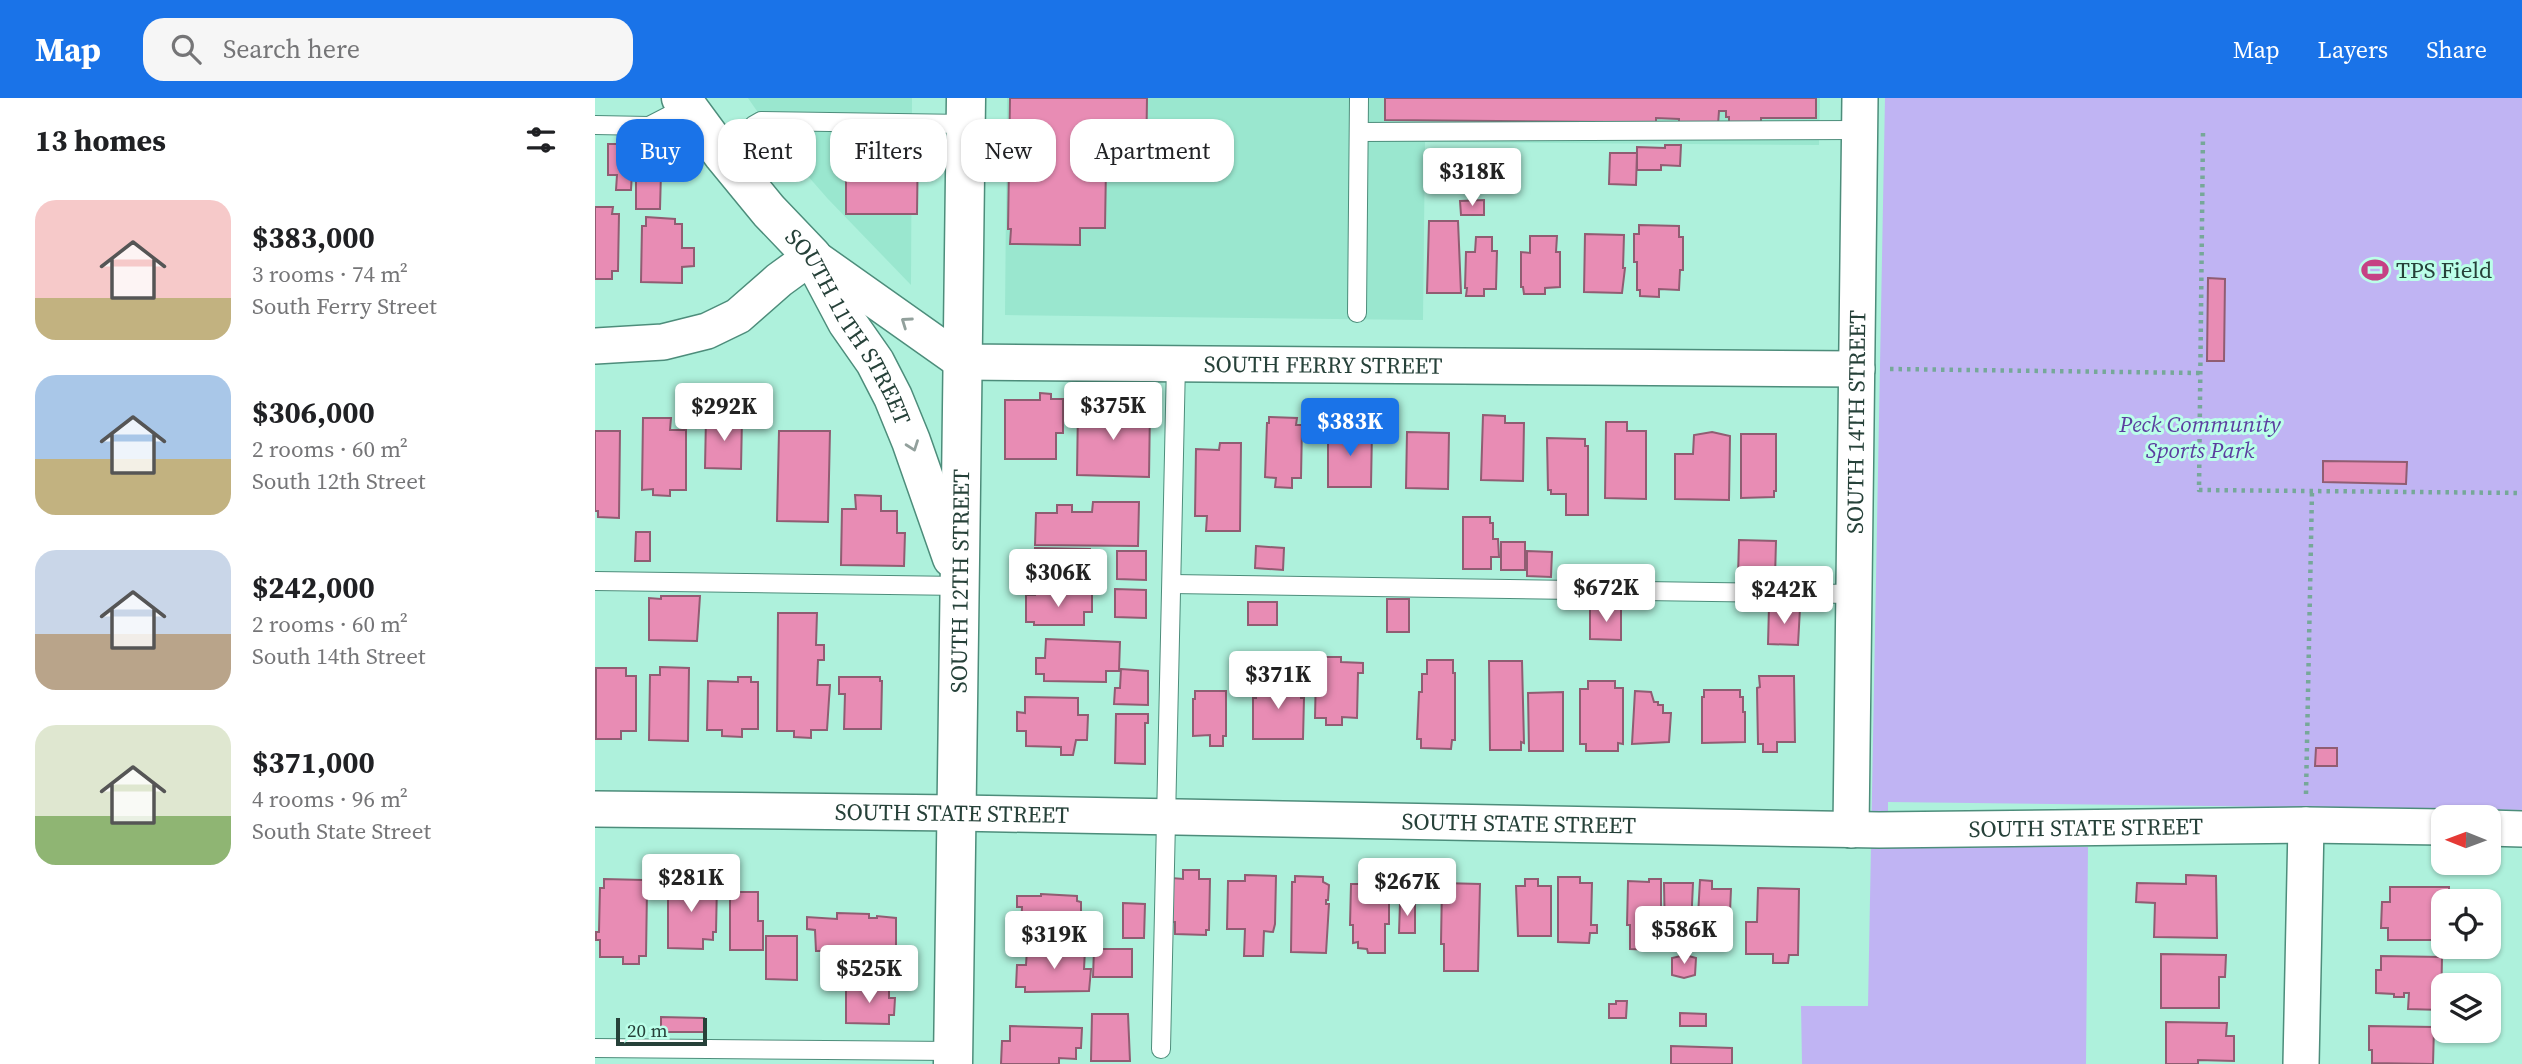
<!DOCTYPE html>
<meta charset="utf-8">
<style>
:root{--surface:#fff;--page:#f6f6f6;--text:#202124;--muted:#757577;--accent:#1a73e8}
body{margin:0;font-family:"Source Serif 4",serif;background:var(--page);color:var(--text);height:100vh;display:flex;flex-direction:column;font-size:26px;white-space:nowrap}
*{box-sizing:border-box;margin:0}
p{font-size:23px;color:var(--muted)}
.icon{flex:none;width:38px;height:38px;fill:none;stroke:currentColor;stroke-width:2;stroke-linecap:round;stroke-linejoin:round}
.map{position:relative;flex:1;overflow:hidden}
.panel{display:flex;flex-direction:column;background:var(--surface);width:595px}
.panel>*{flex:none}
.hud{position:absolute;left:21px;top:21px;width:665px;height:63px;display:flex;gap:14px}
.needle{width:46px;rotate:271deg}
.fabs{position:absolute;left:1836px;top:707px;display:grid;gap:14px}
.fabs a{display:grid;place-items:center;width:70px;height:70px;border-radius:14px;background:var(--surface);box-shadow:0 2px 5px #0004;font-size:35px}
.scale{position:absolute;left:21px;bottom:18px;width:91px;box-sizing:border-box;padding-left:7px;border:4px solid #264139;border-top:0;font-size:19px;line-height:24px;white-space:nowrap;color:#264139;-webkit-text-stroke:5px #bbffe9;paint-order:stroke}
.price{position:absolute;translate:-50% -60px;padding:0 16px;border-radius:7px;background:#fff;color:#222;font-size:23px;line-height:46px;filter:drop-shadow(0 2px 4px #0008)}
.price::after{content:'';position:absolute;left:50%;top:42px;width:21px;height:16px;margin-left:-10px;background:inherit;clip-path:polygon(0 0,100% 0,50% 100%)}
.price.on{background:var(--accent);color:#fff}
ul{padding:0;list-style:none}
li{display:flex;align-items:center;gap:21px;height:175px;padding:0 35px}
li span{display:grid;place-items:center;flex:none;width:196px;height:140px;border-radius:21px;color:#555}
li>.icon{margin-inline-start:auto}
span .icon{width:84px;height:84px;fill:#fffc;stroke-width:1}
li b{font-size:30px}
h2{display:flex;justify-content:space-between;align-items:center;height:84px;padding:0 35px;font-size:30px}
.pill{padding:0 24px;border-radius:21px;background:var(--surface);box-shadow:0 2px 5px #0004;font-size:24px;line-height:63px}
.pill.on{background:var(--accent);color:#fff}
header{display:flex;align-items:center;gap:42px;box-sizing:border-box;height:98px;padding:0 35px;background:var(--accent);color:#fff}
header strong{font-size:33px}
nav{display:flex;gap:38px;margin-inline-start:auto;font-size:24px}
.search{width:490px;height:63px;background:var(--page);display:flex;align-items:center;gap:18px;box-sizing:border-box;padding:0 24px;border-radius:21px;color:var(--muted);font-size:26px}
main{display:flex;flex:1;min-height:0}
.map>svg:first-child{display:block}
.built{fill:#9ae7cf}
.green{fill:#c0b4f3}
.building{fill:#e88cb4;stroke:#905d72;stroke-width:2}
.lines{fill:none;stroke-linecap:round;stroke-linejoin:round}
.service-casing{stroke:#4d8d7b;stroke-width:20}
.minor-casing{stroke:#4d8d7b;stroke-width:38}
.secondary-casing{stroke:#4d8d7b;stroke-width:41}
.path{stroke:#76a899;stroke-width:4.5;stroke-dasharray:3.5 5;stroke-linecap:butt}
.service{stroke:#fff;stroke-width:18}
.minor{stroke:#fff;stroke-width:35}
.secondary{stroke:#fff;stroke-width:38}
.oneway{stroke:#92a09c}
.labels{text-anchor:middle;stroke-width:6;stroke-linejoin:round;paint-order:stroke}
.poi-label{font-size:23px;fill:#264139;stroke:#bbffe9;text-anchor:start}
.street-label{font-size:23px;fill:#264139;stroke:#bbffe9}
.park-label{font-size:23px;font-style:italic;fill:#5b3e9f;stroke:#bbffe9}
</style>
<header>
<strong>Map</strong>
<div class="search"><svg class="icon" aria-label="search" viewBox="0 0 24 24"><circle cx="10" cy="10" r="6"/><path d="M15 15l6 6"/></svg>Search here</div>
<nav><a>Map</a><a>Layers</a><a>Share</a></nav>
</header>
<main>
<section class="panel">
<h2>13 homes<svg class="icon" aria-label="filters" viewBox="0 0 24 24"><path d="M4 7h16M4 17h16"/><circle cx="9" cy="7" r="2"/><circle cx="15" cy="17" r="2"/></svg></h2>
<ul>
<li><span style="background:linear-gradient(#f6c9c9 70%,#c2b280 0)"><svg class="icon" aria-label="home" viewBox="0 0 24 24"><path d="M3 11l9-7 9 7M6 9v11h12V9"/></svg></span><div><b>$383,000</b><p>3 rooms · 74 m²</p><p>South Ferry Street</p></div></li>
<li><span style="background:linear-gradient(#a9c7e8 60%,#c2b280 0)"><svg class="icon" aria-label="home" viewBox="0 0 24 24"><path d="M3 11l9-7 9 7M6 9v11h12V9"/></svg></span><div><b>$306,000</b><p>2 rooms · 60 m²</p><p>South 12th Street</p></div></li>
<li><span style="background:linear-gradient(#c9d6e8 60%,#b9a48a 0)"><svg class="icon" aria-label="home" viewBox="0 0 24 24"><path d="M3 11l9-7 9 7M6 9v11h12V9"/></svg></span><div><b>$242,000</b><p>2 rooms · 60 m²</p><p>South 14th Street</p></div></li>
<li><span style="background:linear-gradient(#dfe7d0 65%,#8fb573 0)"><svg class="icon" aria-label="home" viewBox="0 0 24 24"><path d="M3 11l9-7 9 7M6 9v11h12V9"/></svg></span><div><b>$371,000</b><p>4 rooms · 96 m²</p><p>South State Street</p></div></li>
</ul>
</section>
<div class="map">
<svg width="1927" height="966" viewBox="0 0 1927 966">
<rect width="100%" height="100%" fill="#aef1dc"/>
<g class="built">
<polygon points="153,0 317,0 316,187 233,101 184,45"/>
<polygon points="412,0 1225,0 1224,47 830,44 828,222 410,217"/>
</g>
<polygon class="green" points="1290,0 1927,0 1927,712 1293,704 1293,747 1493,749 1491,966 1207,966 1206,908 1273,908"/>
<g class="building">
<polygon points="415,0 552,0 551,68 511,68 510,130 485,130 485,147 415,146 416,131 413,131"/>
<polygon points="790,0 1221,0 1221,20 1166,20 1166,28 1134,28 1134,19 1131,19 1131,13 1124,13 1123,27 1084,27 1084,21 1061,20 1061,26 1010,26 1010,24 790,22"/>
<polygon points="251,39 323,40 322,116 251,116"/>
<polygon points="13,46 41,46 40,75 37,75 36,92 21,92 22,77 13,77"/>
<polygon points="1070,47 1086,47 1085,68 1066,67 1066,72 1042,72 1042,49 1070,50"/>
<polygon points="1015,55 1042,55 1041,87 1014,86"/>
<polygon points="41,74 66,74 65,111 41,111"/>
<polygon points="889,102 889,117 866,117 865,103"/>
<polygon points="0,109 18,109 17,116 24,116 23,173 17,173 17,181 0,181"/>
<polygon points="51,119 80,121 80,126 87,126 87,150 99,150 99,168 87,169 87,185 46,184 47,128 51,128"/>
<polygon points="834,123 863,123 866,195 832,195"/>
<polygon points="1044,127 1084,128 1084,139 1088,139 1088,172 1085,172 1084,192 1064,191 1064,199 1045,198 1045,192 1042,192 1042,164 1039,164 1039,136 1044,136"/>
<polygon points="990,136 1029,137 1028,170 1030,170 1027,195 989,194"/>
<polygon points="935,138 962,138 961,154 965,154 965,189 950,190 950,196 929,196 928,189 926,189 926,154 935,155"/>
<polygon points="881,139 897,139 897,153 902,153 901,191 889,191 889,198 871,198 872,190 870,190 871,154 880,154"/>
<polygon points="1613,180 1630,181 1629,263 1612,263"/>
<polygon points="445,295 456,296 456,301 468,301 468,335 461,335 461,361 410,361 410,302 445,302"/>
<polygon points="483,308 555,310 554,379 482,377"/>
<polygon points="888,317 910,318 910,325 929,325 928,383 886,382"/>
<polygon points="111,319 147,320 146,371 110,370"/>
<polygon points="674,319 702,320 701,327 707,327 706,380 697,380 697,390 680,389 681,380 670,379 672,325 674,325"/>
<polygon points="48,320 76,320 75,332 91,332 91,392 75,392 75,398 58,397 58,391 47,392"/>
<polygon points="1011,324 1032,324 1032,333 1051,333 1051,401 1010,400"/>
<polygon points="733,332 777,332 776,389 733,389"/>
<polygon points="0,333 25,333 24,420 3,419 3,413 0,413"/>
<polygon points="184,333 235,333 233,424 182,423"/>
<polygon points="812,334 854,335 853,391 811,390"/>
<polygon points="1117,334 1135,338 1134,402 1080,401 1080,356 1098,356 1099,337"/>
<polygon points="1146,336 1181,336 1181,393 1179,393 1179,399 1146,400"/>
<polygon points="952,340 990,341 990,348 993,348 993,417 971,417 971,396 956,396 956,392 953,392"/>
<polygon points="625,345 646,345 645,433 611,433 612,418 600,418 601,351 624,352"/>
<polygon points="1728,363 1812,364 1811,386 1728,384"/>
<polygon points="260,397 286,398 286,413 302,413 302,435 310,435 309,468 246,467 247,411 261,411"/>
<polygon points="498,404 544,404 543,448 440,447 441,415 462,415 462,407 477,407 477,414 497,414"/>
<polygon points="868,419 895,419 895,425 898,425 898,441 903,441 904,459 896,459 896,471 868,471"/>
<polygon points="41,434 55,434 55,463 40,463"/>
<polygon points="1144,442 1181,443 1180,480 1143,478"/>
<rect x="906" y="444" width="24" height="28"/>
<polygon points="661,448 689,450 688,472 660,470"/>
<polygon points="440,450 495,451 495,484 431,483 431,467 439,467"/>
<polygon points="522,453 551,453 551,482 522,481"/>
<polygon points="932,453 957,454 956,479 932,478"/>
<polygon points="520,491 551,492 551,520 520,519"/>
<polygon points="440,495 497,496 497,514 489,514 489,527 439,527 439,524 431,524 431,497 440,497"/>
<polygon points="66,498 105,498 102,543 54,542 54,500 66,501"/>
<rect x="792" y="501" width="22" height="33"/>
<rect x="653" y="504" width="29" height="23"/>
<polygon points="1174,508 1205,510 1203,547 1173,546"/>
<polygon points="1026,509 1026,542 995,541 995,510"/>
<polygon points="183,515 222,515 221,547 229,547 229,562 223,562 222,587 235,587 234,601 232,632 216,632 216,640 199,639 199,633 182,633"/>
<polygon points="451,541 525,544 524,573 511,573 511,584 449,583 449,576 441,576 441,560 450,560"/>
<polygon points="730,559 746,559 746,564 768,565 768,575 763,575 762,620 747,619 747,627 731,627 731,620 720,620 721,573 724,573 724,563 730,563"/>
<polygon points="832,562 858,562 858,575 860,575 860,642 857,642 856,651 826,650 826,641 822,641 824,594 827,594 827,576 832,576"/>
<polygon points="894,563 927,563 929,645 926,644 926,652 895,652"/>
<polygon points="65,569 94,570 93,643 54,642 55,577 65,577"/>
<polygon points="1,570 31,570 31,578 41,578 41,633 26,633 26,641 1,641"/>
<polygon points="526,571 553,573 553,607 519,606 520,590 525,590"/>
<polygon points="1164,578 1199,578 1200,644 1182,644 1182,654 1168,654 1168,646 1163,646 1162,590 1165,589"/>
<polygon points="143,579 156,579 156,584 163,584 163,631 147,631 147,639 127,638 127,632 112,632 113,583 143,584"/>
<polygon points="244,579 285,579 285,583 287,583 286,631 249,631 250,596 244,596"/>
<polygon points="993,583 1020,583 1020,590 1028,590 1028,646 1023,645 1023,653 991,653 991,646 985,646 985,591 993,591"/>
<polygon points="671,584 706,585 706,600 709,600 708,641 658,641 658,600 661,600 661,586"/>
<polygon points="1109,592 1145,592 1145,599 1148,599 1148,614 1150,614 1150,644 1107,645 1107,599 1109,599"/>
<polygon points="600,593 631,593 631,638 628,638 628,648 615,648 615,637 598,638 598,601 600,601"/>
<polygon points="1040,593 1056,594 1059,604 1063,604 1063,607 1068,607 1068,615 1076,615 1074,644 1037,646"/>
<polygon points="968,594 968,653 934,653 933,595"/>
<polygon points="430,599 483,600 483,617 493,617 492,642 481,642 478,657 466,657 466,649 431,648 431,633 422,633 422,614 430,615"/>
<polygon points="521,616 553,616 553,625 550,625 550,666 520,665"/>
<polygon points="1721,650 1742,650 1742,668 1720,668"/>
<polygon points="588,772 604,772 604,781 615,781 614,832 611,832 611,837 580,836 580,824 576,824 577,780 588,781"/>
<polygon points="650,777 681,778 680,826 678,834 669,833 668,858 649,858 650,831 632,831 633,783 650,783"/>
<polygon points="764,777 776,777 776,785 794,785 794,826 790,826 790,855 773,855 772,851 763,850 763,844 758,845 758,827 755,827 756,786 764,786"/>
<polygon points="1591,777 1621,778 1622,840 1559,839 1560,805 1541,804 1542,785 1591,786"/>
<polygon points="700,778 728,779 728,784 734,787 733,802 731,802 731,806 734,806 731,855 696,854 697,784 700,784"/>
<polygon points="963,779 985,779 985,785 997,785 996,827 1002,827 1002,835 995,835 994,845 963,844"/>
<polygon points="9,781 48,782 48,791 52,791 51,858 44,858 44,866 28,866 28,859 5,859 5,842 1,842 1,834 4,834 5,790 9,790"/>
<polygon points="930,781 943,781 943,788 956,788 956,838 923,838 921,788 930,788"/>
<polygon points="1054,781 1066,781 1066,829 1064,829 1062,835 1063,852 1035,851 1035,827 1032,827 1033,783 1054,784"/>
<polygon points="1105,782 1117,783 1117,791 1136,791 1134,837 1126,837 1125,848 1108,847 1108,837 1102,836"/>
<polygon points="73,784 122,785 121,834 118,834 118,842 108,841 108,851 73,850"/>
<polygon points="847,785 885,786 883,873 849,873 849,846 846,846"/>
<polygon points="1069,785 1098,785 1095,850 1076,850 1077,841 1070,840"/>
<polygon points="1795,789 1854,789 1854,803 1848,803 1848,842 1793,842 1793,830 1786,830 1787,804 1795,804"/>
<polygon points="1163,790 1204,791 1203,857 1194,857 1193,865 1178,865 1178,856 1151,856 1151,824 1162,824"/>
<polygon points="135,794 163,794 163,823 168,823 168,852 135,852"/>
<polygon points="446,796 482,798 482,803 486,804 486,824 481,824 481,832 426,831 427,809 422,809 422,798 446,798"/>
<polygon points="528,805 550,806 549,840 528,840"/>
<polygon points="805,805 820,805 820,835 804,835"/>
<polygon points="242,815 274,816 274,820 282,820 282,818 301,820 301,857 245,858 245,853 221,853 220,832 212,831 212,819 242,821"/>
<polygon points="171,838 202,838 202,882 171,881"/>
<polygon points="432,851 490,852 489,871 496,871 494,893 430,894 430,889 421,889 422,867 431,867"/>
<polygon points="499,851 537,851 537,879 498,879"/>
<polygon points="1566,856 1631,857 1630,879 1624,879 1624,910 1566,910"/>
<polygon points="1090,857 1101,860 1100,877 1089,880 1077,877 1077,860"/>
<polygon points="1786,858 1847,859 1846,912 1813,911 1814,895 1809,895 1809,899 1799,899 1799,896 1781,895 1781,872 1786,872"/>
<polygon points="251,888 294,890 294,900 300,900 299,917 294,917 294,926 251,925"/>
<polygon points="1021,903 1032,903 1031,920 1014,920 1014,906 1021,906"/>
<polygon points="1085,915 1111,916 1111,928 1085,928"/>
<polygon points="497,916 533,916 535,963 496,963"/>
<polygon points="66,919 109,920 109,934 66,934"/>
<polygon points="1571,924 1632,925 1631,938 1639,938 1639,963 1603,962 1603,966 1571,966"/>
<polygon points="415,928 487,930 486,950 481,950 481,961 464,960 464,966 406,966 407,943 415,943"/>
<polygon points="1774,928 1839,929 1838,966 1777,965 1777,952 1774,952"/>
<polygon points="1076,948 1137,950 1137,966 1076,966"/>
</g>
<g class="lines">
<defs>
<g id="service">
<polyline points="0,27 54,28 91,9"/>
<polyline points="764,34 1265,32"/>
<polyline points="128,57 159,27 166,23 371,26"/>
<polyline points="762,215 764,0"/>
<polyline points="0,483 366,488"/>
<polyline points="577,486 1259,496"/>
<polyline points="0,950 358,953"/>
<polyline points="566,951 581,265"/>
</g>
<g id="minor">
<path id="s1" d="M0,248L68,244L112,233L143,218L184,182L217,158L367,264L1262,271"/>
<path id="s2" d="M0,711L362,715L1284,732L1711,727L1848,729"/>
<polyline points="1894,730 1927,731"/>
<path id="s3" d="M1256,732L1265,0"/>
<polyline points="1706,966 1711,727"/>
</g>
<g id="secondary">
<path id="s4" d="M86,0L128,57L174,113L217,158L252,224L280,264L298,299L316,343L357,460"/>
<path id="s5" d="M358,966C364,644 366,322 371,0"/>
</g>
</defs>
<use href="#service" class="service-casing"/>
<use href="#minor" class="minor-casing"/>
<use href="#secondary" class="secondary-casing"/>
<g class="path">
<polyline points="1608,35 1604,392 1927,395"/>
<polyline points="1295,271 1605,275"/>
<polyline points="1711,696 1717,393"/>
</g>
<use href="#service" class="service"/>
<use href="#minor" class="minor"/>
<use href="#secondary" class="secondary"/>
</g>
<defs><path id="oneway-chevron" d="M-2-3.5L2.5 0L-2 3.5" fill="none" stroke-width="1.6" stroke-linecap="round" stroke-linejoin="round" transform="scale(1.75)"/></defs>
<g class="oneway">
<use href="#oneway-chevron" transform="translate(311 224) rotate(-145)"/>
<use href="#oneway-chevron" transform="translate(318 348) rotate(70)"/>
</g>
<defs>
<symbol id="stadium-bare" viewBox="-9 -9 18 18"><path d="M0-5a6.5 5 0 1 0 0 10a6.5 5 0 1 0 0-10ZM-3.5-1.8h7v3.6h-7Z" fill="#c64184" stroke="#bbffe9" stroke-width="2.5" paint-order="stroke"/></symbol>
</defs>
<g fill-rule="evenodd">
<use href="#stadium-bare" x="1761" y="153" width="38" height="38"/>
</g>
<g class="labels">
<g class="poi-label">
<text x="1801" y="180">TPS Field</text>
</g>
<g class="street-label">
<text dy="8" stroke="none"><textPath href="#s4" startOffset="285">SOUTH 11TH STREET</textPath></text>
<text dy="8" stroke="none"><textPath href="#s1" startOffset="788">SOUTH FERRY STREET</textPath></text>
<text dy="8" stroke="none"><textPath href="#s3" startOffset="408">SOUTH 14TH STREET</textPath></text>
<text dy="8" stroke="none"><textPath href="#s5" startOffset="483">SOUTH 12TH STREET</textPath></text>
<text dy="8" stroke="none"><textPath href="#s2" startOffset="357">SOUTH STATE STREET</textPath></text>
<text dy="8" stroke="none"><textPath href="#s2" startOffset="924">SOUTH STATE STREET</textPath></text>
<text dy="8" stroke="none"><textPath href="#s2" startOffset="1491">SOUTH STATE STREET</textPath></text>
</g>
<g class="park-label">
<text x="1605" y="334">Peck Community<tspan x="1605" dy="26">Sports Park</tspan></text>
</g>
</g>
</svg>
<div class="fabs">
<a><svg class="needle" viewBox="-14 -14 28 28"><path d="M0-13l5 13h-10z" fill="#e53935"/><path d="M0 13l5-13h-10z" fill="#757577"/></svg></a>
<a><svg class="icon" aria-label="locate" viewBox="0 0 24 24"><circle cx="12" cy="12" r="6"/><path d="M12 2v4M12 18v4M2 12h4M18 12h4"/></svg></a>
<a><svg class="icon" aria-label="layers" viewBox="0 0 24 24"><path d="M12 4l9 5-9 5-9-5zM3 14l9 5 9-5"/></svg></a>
</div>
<div class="scale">20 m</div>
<b class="price" style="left:877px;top:110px">$318K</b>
<b class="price" style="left:518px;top:344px">$375K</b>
<b class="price" style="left:129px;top:345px">$292K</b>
<b class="price on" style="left:755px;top:360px">$383K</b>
<b class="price" style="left:463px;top:511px">$306K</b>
<b class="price" style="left:1011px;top:526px">$672K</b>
<b class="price" style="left:1189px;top:528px">$242K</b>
<b class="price" style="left:683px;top:613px">$371K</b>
<b class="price" style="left:96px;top:816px">$281K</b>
<b class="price" style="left:812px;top:820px">$267K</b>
<b class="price" style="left:1089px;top:868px">$586K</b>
<b class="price" style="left:459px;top:873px">$319K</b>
<b class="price" style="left:274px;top:907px">$525K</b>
<div class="hud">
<a class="pill on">Buy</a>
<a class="pill">Rent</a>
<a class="pill">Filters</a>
<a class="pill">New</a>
<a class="pill">Apartment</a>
</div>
</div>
</main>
